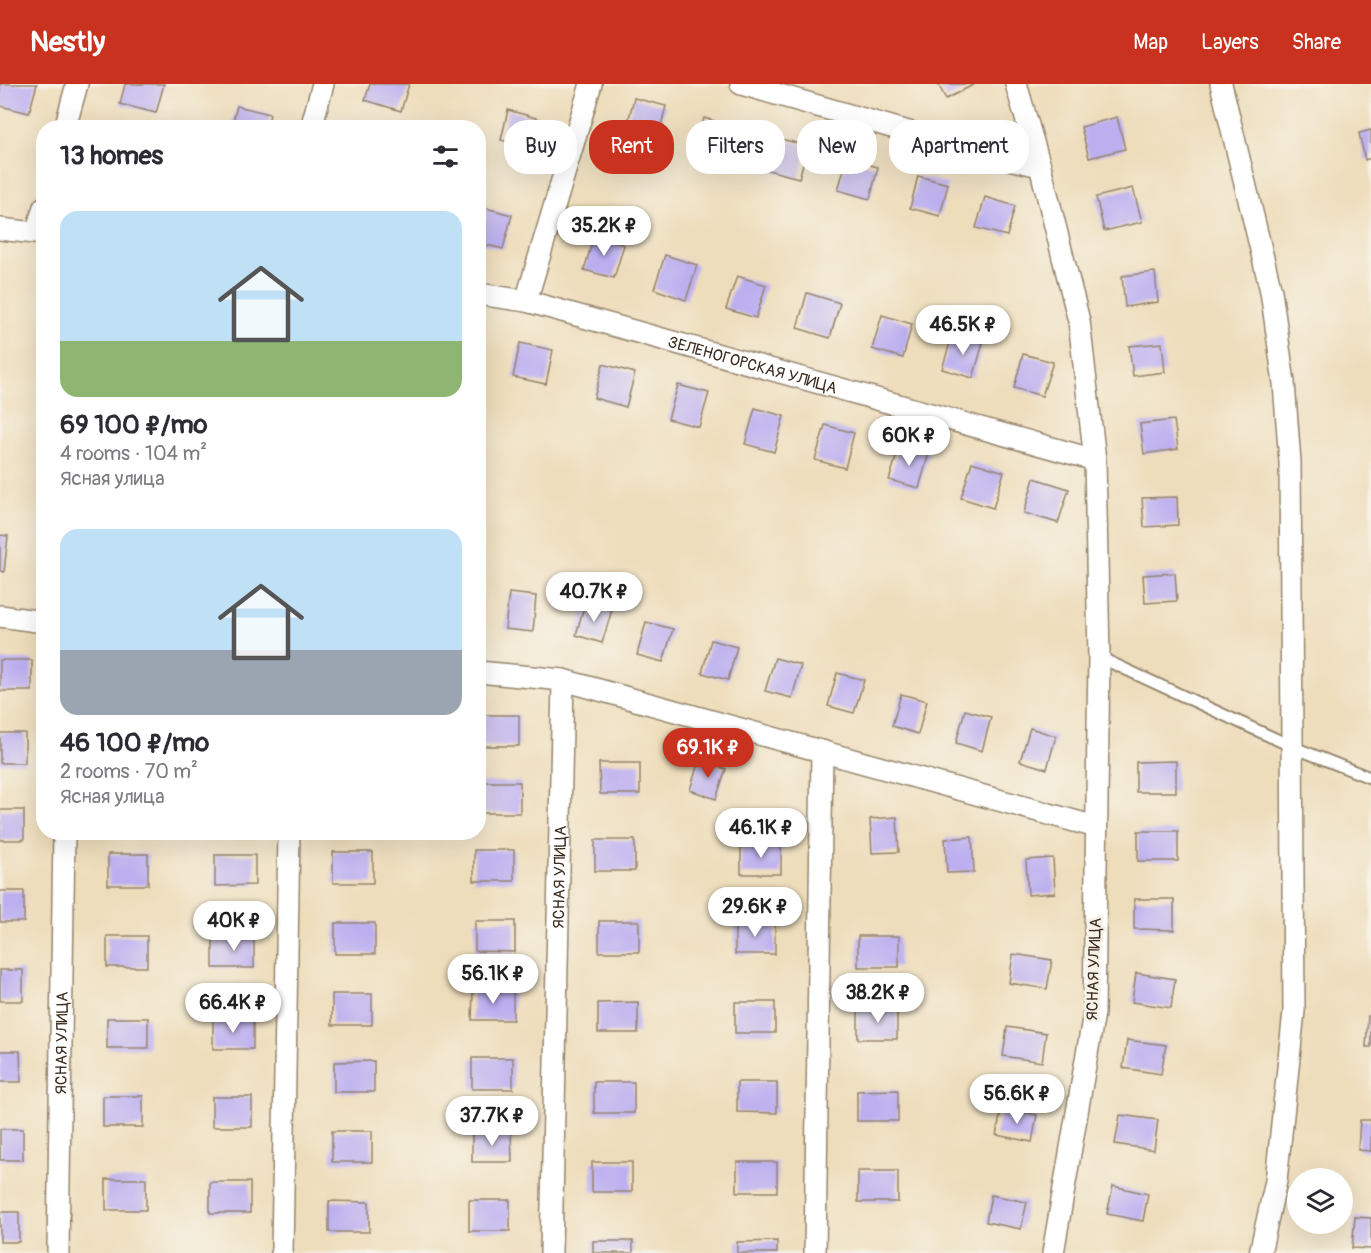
<!DOCTYPE html>
<meta charset="utf-8">
<style>
:root{--surface:#fff;--page:#f2f2f3;--text:#2b2b33;--muted:#7c7c81;--accent:#c8321e}
body{margin:0;font-family:Pangolin,sans-serif;background:var(--page);color:var(--text);height:100vh;display:flex;flex-direction:column;font-size:22px;white-space:nowrap}
*{box-sizing:border-box;margin:0}
p{font-size:20px;color:var(--muted)}
.icon{flex:none;width:33px;height:33px;fill:none;stroke:currentColor;stroke-width:2;stroke-linecap:round;stroke-linejoin:round}
.map{position:relative;flex:1;overflow:hidden}
.side{position:absolute;left:36px;top:36px;width:450px;height:720px;display:flex;flex-direction:column;background:var(--surface);border-radius:24px;box-shadow:0 6px 24px #0002}
.side>*{flex:none}
.top-card{position:absolute;left:504px;top:36px;width:570px;height:54px;display:flex;gap:12px}
.fabs{position:absolute;left:1287px;top:1084px;display:grid;gap:12px}
.fabs a{display:grid;place-items:center;width:66px;height:66px;border-radius:50%;background:var(--surface);box-shadow:0 6px 24px #0002;font-size:30px}
.price{position:absolute;translate:-50% -51px;padding:0 14px;border-radius:21px;background:#fff;color:#222;font-size:20px;line-height:39px;filter:drop-shadow(0 2px 3px #0008)}
.price::after{content:'';position:absolute;left:50%;top:36px;width:18px;height:14px;margin-left:-9px;background:inherit;clip-path:polygon(0 0,100% 0,50% 100%)}
.price.on{background:var(--accent);color:#fff}
ul{padding:0;list-style:none}
li{display:grid;align-content:center;gap:12px;height:318px;padding:0 24px}
li span{display:grid;place-items:center;height:186px;border-radius:18px;color:#555}
li>.icon{margin-inline-start:auto}
span .icon{width:108px;height:108px;fill:#fffc;stroke-width:1}
li b{font-size:26px}
h2{display:flex;justify-content:space-between;align-items:center;height:72px;padding:0 24px;font-size:26px}
.tag{padding:0 21px;border-radius:24px;background:var(--surface);box-shadow:0 6px 24px #0002;font-size:21px;line-height:54px}
.tag.on{background:var(--accent);color:#fff}
header{display:flex;align-items:center;gap:36px;box-sizing:border-box;height:84px;padding:0 30px;background:var(--accent);color:#fff}
header strong{font-size:28px}
nav{display:flex;gap:33px;margin-inline-start:auto;font-size:21px}
.map>svg:first-child{display:block}
.building{fill:#bcaff0}
.lines{fill:none;stroke-linecap:round;stroke-linejoin:round}
.lane-casing{stroke:#94846c;stroke-width:14}
.street-casing{stroke:#94846c;stroke-width:24}
.lane{stroke:#fff;stroke-width:10}
.street{stroke:#fff;stroke-width:21}
.labels{text-anchor:middle;stroke-width:6;stroke-linejoin:round;paint-order:stroke}
.street-label{font-size:16px;fill:#3b2a1e;stroke:#f7f3e8}
</style>
<header>
<strong>Nestly</strong>
<nav><a>Map</a><a>Layers</a><a>Share</a></nav>
</header>
<div class="map">
<svg width="1371" height="1169" viewBox="0 0 1371 1169">
<rect width="100%" height="100%" fill="#f7f3e8"/>
<filter id="ink" filterUnits="userSpaceOnUse"><feTurbulence type="fractalNoise" baseFrequency=".0167" numOctaves="2"/><feDisplacementMap in="SourceGraphic" scale="12" xChannelSelector="R" yChannelSelector="G"/><feConvolveMatrix kernelMatrix="1 2 1 2 8 2 1 2 1" color-interpolation-filters="sRGB"/></filter>
<filter id="wash" filterUnits="userSpaceOnUse"><feTurbulence type="fractalNoise" baseFrequency=".008" numOctaves="4" result="noise"/><feDisplacementMap in="SourceGraphic" scale="24" xChannelSelector="R" yChannelSelector="G"/><feGaussianBlur stdDeviation="1.35" result="paint"/><feColorMatrix in="noise" values="0 0 0 0 0 0 0 0 0 0 0 0 0 0 0 0 0 1.4 0 .05"/><feComposite in="paint" operator="in"/></filter>
<g filter="url(#wash)">
<rect width="100%" height="100%" fill="#edb"/>
<g id="blocks">
<g class="building">
<polygon points="0,0 37,0 29,29 0,22"/>
<polygon points="125,0 164,0 156,29 120,20"/>
<polygon points="370,0 409,0 401,27 365,16"/>
<polygon points="938,0 975,0 946,15"/>
<polygon points="634,14 666,22 658,54 626,46"/>
<polygon points="237,22 270,30 267,44 231,44"/>
<polygon points="508,26 540,35 533,64 501,56"/>
<polygon points="1117,33 1125,65 1089,74 1081,43"/>
<polygon points="704,34 736,43 728,75 696,67"/>
<polygon points="1371,46 1371,74 1365,76 1359,49"/>
<polygon points="777,54 808,62 799,94 768,86"/>
<polygon points="847,75 878,83 870,115 838,106"/>
<polygon points="918,92 948,100 940,132 910,124"/>
<polygon points="1133,104 1142,138 1104,147 1096,113"/>
<polygon points="985,113 1015,122 1007,152 976,144"/>
<polygon points="482,123 512,131 503,165 478,159 478,135"/>
<polygon points="594,152 624,161 614,194 584,186"/>
<polygon points="665,171 697,181 686,216 654,205"/>
<polygon points="1155,188 1158,218 1125,223 1122,192"/>
<polygon points="737,192 766,201 756,234 726,225"/>
<polygon points="807,209 840,219 830,254 797,244"/>
<polygon points="882,231 912,240 903,274 872,265"/>
<polygon points="953,249 983,259 973,294 942,285"/>
<polygon points="520,259 553,266 546,300 513,293"/>
<polygon points="1162,259 1165,288 1133,292 1129,262"/>
<polygon points="1023,270 1053,278 1042,312 1014,304"/>
<polygon points="603,280 635,289 626,323 594,314"/>
<polygon points="678,301 709,309 699,343 668,335"/>
<polygon points="755,324 784,332 774,368 745,360"/>
<polygon points="1174,336 1178,365 1144,370 1140,340"/>
<polygon points="825,341 854,349 845,384 815,376"/>
<polygon points="900,361 929,369 919,404 889,396"/>
<polygon points="972,378 1004,388 993,424 961,414"/>
<polygon points="1034,394 1069,405 1058,439 1024,429"/>
<polygon points="1177,413 1178,441 1144,443 1142,414"/>
<polygon points="0,451 8,452 4,488 0,487"/>
<polygon points="1175,489 1177,517 1145,519 1143,491"/>
<polygon points="509,509 536,512 533,548 505,545"/>
<polygon points="585,519 612,526 602,559 576,551"/>
<polygon points="646,538 673,545 663,578 637,571"/>
<polygon points="711,556 737,563 728,596 702,589"/>
<polygon points="775,574 801,581 792,614 765,607"/>
<rect x="0" y="576" width="32" height="31"/>
<polygon points="837,589 864,596 854,629 828,622"/>
<polygon points="901,610 927,617 918,650 892,642"/>
<polygon points="965,626 991,633 982,667 956,659"/>
<rect x="479" y="631" width="40" height="31"/>
<polygon points="1030,644 1056,652 1047,685 1020,677"/>
<rect x="0" y="649" width="25" height="30"/>
<polygon points="699,676 726,685 716,715 690,706"/>
<polygon points="1176,677 1176,708 1136,708 1136,678"/>
<polygon points="599,679 640,679 640,710 600,710"/>
<rect x="480" y="698" width="40" height="31"/>
<rect x="0" y="726" width="24" height="30"/>
<polygon points="897,733 899,768 872,769 870,735"/>
<rect x="1138" y="747" width="40" height="30"/>
<polygon points="972,753 974,788 947,789 945,755"/>
<rect x="595" y="756" width="40" height="31"/>
<polygon points="741,759 781,760 781,790 741,790"/>
<rect x="474" y="766" width="40" height="31"/>
<rect x="333" y="768" width="40" height="31"/>
<rect x="108" y="770" width="40" height="31"/>
<polygon points="215,771 255,771 255,801 215,802"/>
<polygon points="1053,774 1055,809 1028,811 1026,776"/>
<rect x="0" y="807" width="24" height="31"/>
<polygon points="1134,815 1174,815 1174,846 1134,845"/>
<polygon points="475,837 515,837 515,868 475,867"/>
<rect x="599" y="837" width="40" height="31"/>
<rect x="335" y="839" width="40" height="31"/>
<rect x="735" y="839" width="40" height="31"/>
<rect x="107" y="852" width="40" height="31"/>
<rect x="858" y="852" width="41" height="31"/>
<rect x="213" y="853" width="41" height="31"/>
<polygon points="1013,870 1052,876 1047,905 1009,899"/>
<rect x="0" y="886" width="23" height="31"/>
<polygon points="1136,889 1175,895 1171,924 1132,918"/>
<polygon points="473,905 513,905 513,936 472,936"/>
<rect x="332" y="910" width="40" height="31"/>
<polygon points="638,918 638,949 598,949 598,919"/>
<rect x="735" y="918" width="40" height="31"/>
<rect x="858" y="925" width="39" height="30"/>
<polygon points="1368,932 1371,932 1371,963 1366,963"/>
<rect x="107" y="934" width="41" height="30"/>
<rect x="213" y="934" width="40" height="31"/>
<polygon points="1007,943 1046,949 1042,978 1003,972"/>
<polygon points="1127,956 1166,961 1161,990 1123,984"/>
<polygon points="0,967 20,967 21,998 0,998"/>
<rect x="472" y="974" width="41" height="31"/>
<polygon points="374,977 374,1008 334,1008 334,978"/>
<rect x="594" y="998" width="40" height="31"/>
<polygon points="737,998 777,998 777,1029 737,1028"/>
<polygon points="898,1006 898,1037 857,1037 857,1007"/>
<rect x="103" y="1012" width="40" height="31"/>
<rect x="212" y="1013" width="40" height="30"/>
<polygon points="1002,1024 1037,1031 1032,1058 996,1051"/>
<polygon points="1120,1031 1158,1036 1154,1066 1115,1060"/>
<polygon points="1360,1036 1371,1036 1371,1067 1358,1066"/>
<rect x="0" y="1045" width="23" height="31"/>
<rect x="332" y="1047" width="40" height="31"/>
<polygon points="472,1047 511,1047 512,1078 472,1078"/>
<rect x="592" y="1078" width="40" height="30"/>
<rect x="737" y="1078" width="40" height="30"/>
<rect x="858" y="1087" width="40" height="31"/>
<rect x="106" y="1095" width="40" height="31"/>
<rect x="210" y="1098" width="40" height="31"/>
<polygon points="1113,1102 1148,1110 1143,1137 1107,1130"/>
<polygon points="991,1111 1027,1118 1021,1145 986,1138"/>
<rect x="469" y="1116" width="41" height="31"/>
<polygon points="329,1117 369,1118 369,1148 329,1148"/>
<rect x="0" y="1128" width="19" height="30"/>
<polygon points="1355,1133 1371,1134 1371,1165 1352,1164"/>
<rect x="593" y="1157" width="40" height="12"/>
<polygon points="777,1157 777,1169 737,1169 737,1158"/>
</g>
</g>
</g>
<g filter="url(#ink)">
<use href="#blocks" fill-opacity="0" stroke="#94846c" stroke-width="1.5"/>
<g class="lines">
<defs>
<polyline id="lane" points="1099,573 1293,663 1371,694"/>
<g id="street">
<polyline points="741,0 982,69 1040,82"/>
<polyline points="1016,0 1040,82 1079,237 1095,376 1099,573 1094,929 1053,1169"/>
<polyline points="1221,0 1271,207 1284,299 1290,378 1294,927 1276,1097 1260,1169"/>
<polyline points="65,44 77,0"/>
<polyline points="311,44 323,0"/>
<polyline points="0,145 44,150"/>
<polyline points="36,149 44,123"/>
<path id="s1" d="M478,210L526,217L1095,376"/>
<polyline points="526,217 591,0"/>
<polyline points="0,532 44,538"/>
<polyline points="478,588 563,596 1096,743"/>
<path id="s2" d="M58,1169L64,748"/>
<polyline points="282,1169 289,748"/>
<path id="s3" d="M551,1169L563,596"/>
<polyline points="815,1169 822,667"/>
</g>
</defs>
<use href="#lane" class="lane-casing"/>
<use href="#street" class="street-casing"/>
<use href="#lane" class="lane"/>
<use href="#street" class="street"/>
</g>
</g>
<g class="labels">
<g class="street-label">
<text dy="6" stroke="none"><textPath href="#s1" startOffset="284">ЗЕЛЕНОГОРСКАЯ УЛИЦА</textPath></text>
<text dy="6" stroke="none"><textPath href="#s3" startOffset="376">ЯСНАЯ УЛИЦА</textPath></text>
<text transform="translate(1093 885) rotate(-88)" y="6">ЯСНАЯ УЛИЦА</text>
<text dy="6" stroke="none"><textPath href="#s2" startOffset="210">ЯСНАЯ УЛИЦА</textPath></text>
</g>
</g>
</svg>
<div class="fabs">
<a><svg class="icon" aria-label="layers" viewBox="0 0 24 24"><path d="M12 4l9 5-9 5-9-5zM3 14l9 5 9-5"/></svg></a>
</div>
<b class="price" style="left:604px;top:173px">35.2K ₽</b>
<b class="price" style="left:963px;top:272px">46.5K ₽</b>
<b class="price" style="left:909px;top:383px">60K ₽</b>
<b class="price" style="left:594px;top:539px">40.7K ₽</b>
<b class="price on" style="left:708px;top:695px">69.1K ₽</b>
<b class="price" style="left:761px;top:775px">46.1K ₽</b>
<b class="price" style="left:755px;top:854px">29.6K ₽</b>
<b class="price" style="left:234px;top:868px">40K ₽</b>
<b class="price" style="left:493px;top:921px">56.1K ₽</b>
<b class="price" style="left:878px;top:940px">38.2K ₽</b>
<b class="price" style="left:233px;top:950px">66.4K ₽</b>
<b class="price" style="left:1017px;top:1041px">56.6K ₽</b>
<b class="price" style="left:492px;top:1063px">37.7K ₽</b>
<div class="top-card">
<a class="tag">Buy</a>
<a class="tag on">Rent</a>
<a class="tag">Filters</a>
<a class="tag">New</a>
<a class="tag">Apartment</a>
</div>
<section class="side">
<h2>13 homes<svg class="icon" aria-label="filters" viewBox="0 0 24 24"><path d="M4 7h16M4 17h16"/><circle cx="9" cy="7" r="2"/><circle cx="15" cy="17" r="2"/></svg></h2>
<ul>
<li><span style="background:linear-gradient(#bfe0f5 70%,#8fb573 0)"><svg class="icon" aria-label="home" viewBox="0 0 24 24"><path d="M3 11l9-7 9 7M6 9v11h12V9"/></svg></span><div><b>69 100 ₽/mo</b><p>4 rooms · 104 m²</p><p>Ясная улица</p></div></li>
<li><span style="background:linear-gradient(#bfe0f5 65%,#9aa5b1 0)"><svg class="icon" aria-label="home" viewBox="0 0 24 24"><path d="M3 11l9-7 9 7M6 9v11h12V9"/></svg></span><div><b>46 100 ₽/mo</b><p>2 rooms · 70 m²</p><p>Ясная улица</p></div></li>
</ul>
</section>
</div>
